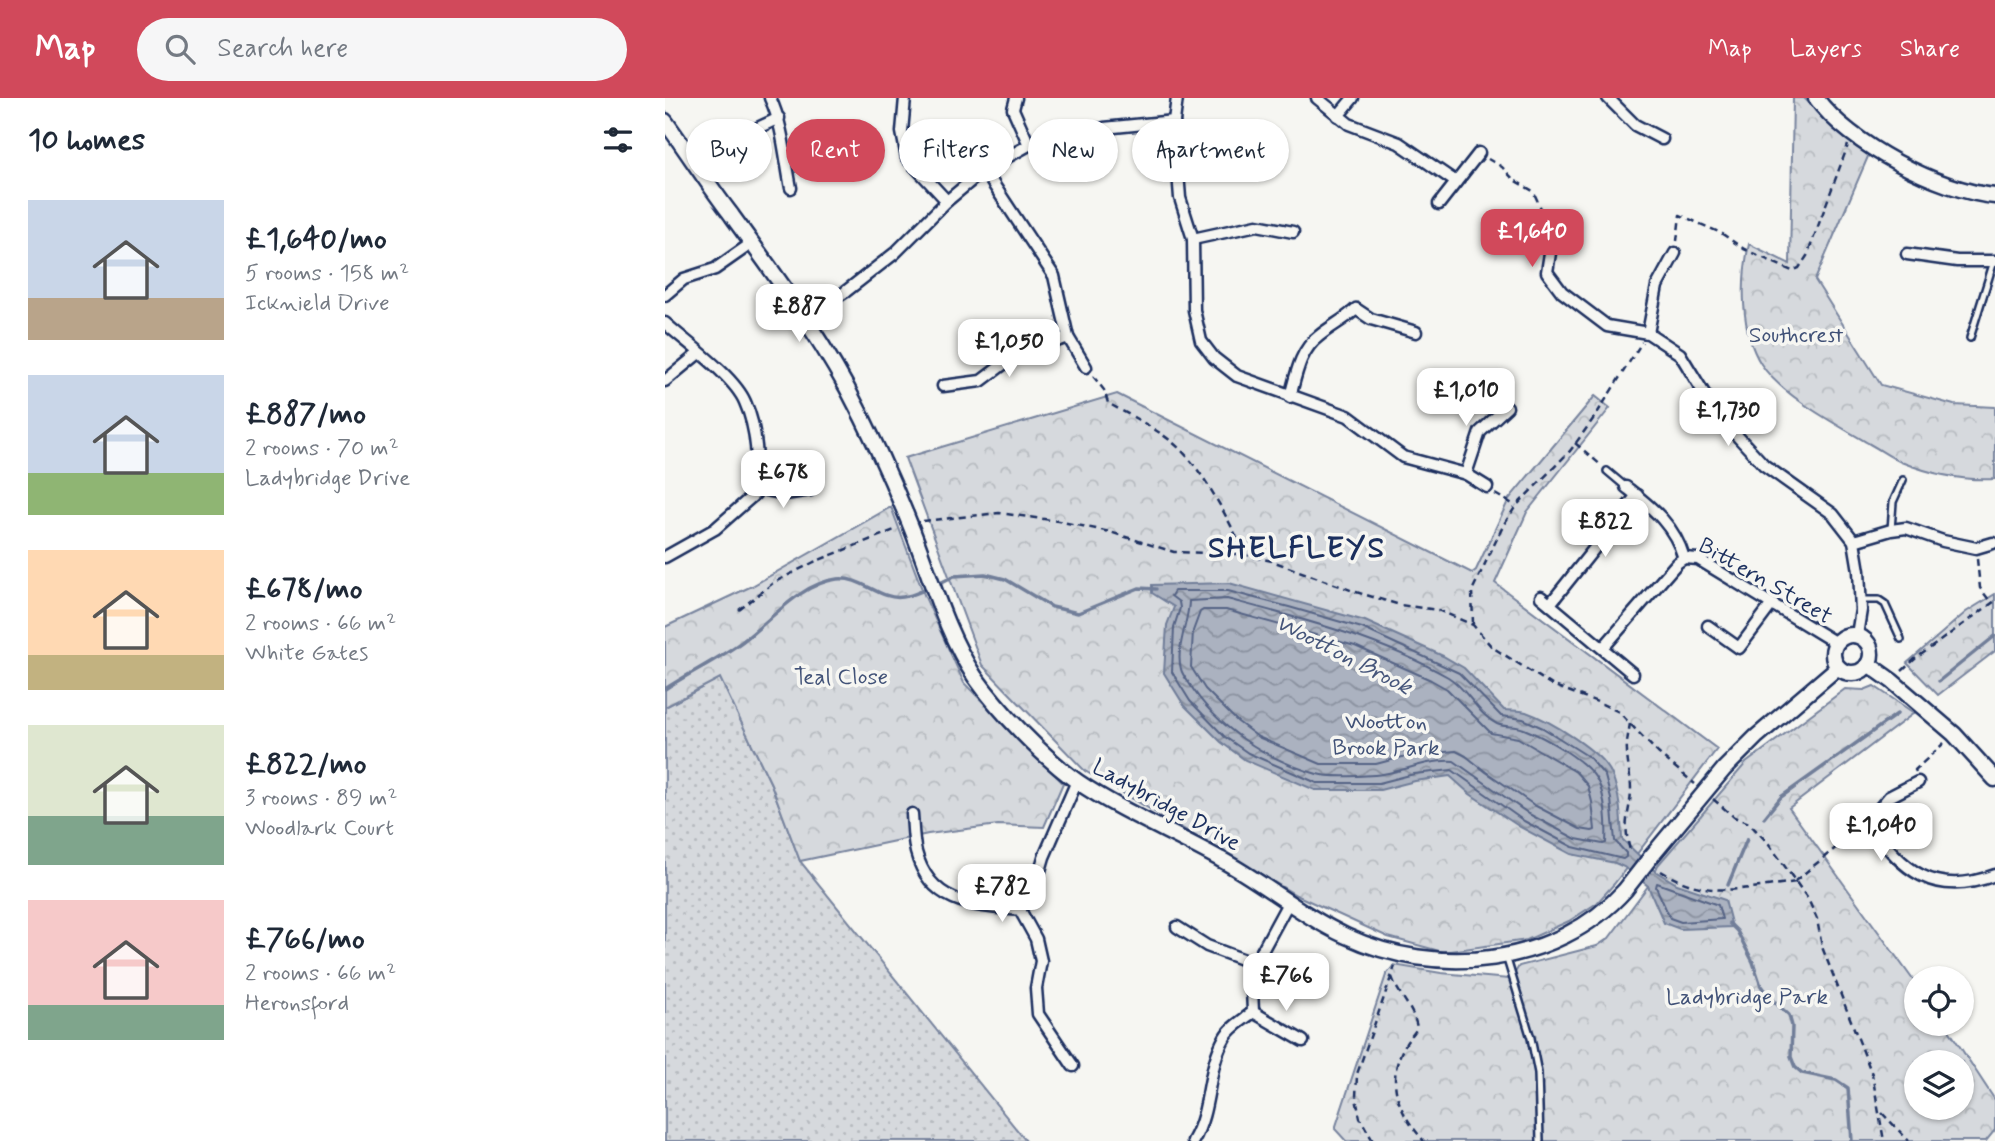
<!DOCTYPE html>
<meta charset="utf-8">
<style>
:root{--surface:#fff;--page:#f6f6f7;--text:#1f2937;--muted:#747a83;--accent:#d1495b}
body{margin:0;font-family:Mynerve,sans-serif;background:var(--page);color:var(--text);height:100vh;display:flex;flex-direction:column;font-size:26px;white-space:nowrap}
*{box-sizing:border-box;margin:0}
p{font-size:23px;color:var(--muted)}
.icon{flex:none;width:38px;height:38px;fill:none;stroke:currentColor;stroke-width:2;stroke-linecap:round;stroke-linejoin:round}
.map{position:relative;flex:1;overflow:hidden}
.side{display:flex;flex-direction:column;background:var(--surface);width:665px}
.side>*{flex:none}
.banner{position:absolute;left:21px;top:21px;width:665px;height:63px;display:flex;gap:14px}
.fabs{position:absolute;left:1239px;top:868px;display:grid;gap:14px}
.fabs a{display:grid;place-items:center;width:70px;height:70px;border-radius:50%;background:var(--surface);box-shadow:0 2px 5px #0004;font-size:35px}
.price{position:absolute;translate:-50% -60px;padding:0 16px;border-radius:14px;background:#fff;color:#222;font-size:23px;line-height:46px;filter:drop-shadow(0 2px 4px #0008)}
.price::after{content:'';position:absolute;left:50%;top:42px;width:21px;height:16px;margin-left:-10px;background:inherit;clip-path:polygon(0 0,100% 0,50% 100%)}
.price.current{background:var(--accent);color:#fff}
ul{padding:0;list-style:none}
li{display:flex;align-items:center;gap:21px;height:175px;padding:0 28px}
li span{display:grid;place-items:center;flex:none;width:196px;height:140px;border-radius:0px;color:#555}
li>.icon{margin-inline-start:auto}
span .icon{width:84px;height:84px;fill:#fffc;stroke-width:1}
li b{font-size:30px}
h2{display:flex;justify-content:space-between;align-items:center;height:84px;padding:0 28px;font-size:30px}
.chip{padding:0 24px;border-radius:32px;background:var(--surface);box-shadow:0 2px 5px #0004;font-size:24px;line-height:63px}
.chip.current{background:var(--accent);color:#fff}
header{display:flex;align-items:center;gap:42px;box-sizing:border-box;height:98px;padding:0 35px;background:var(--accent);color:#fff}
header strong{font-size:33px}
nav{display:flex;gap:38px;margin-inline-start:auto;font-size:24px}
.search{width:490px;height:63px;background:var(--page);display:flex;align-items:center;gap:18px;box-sizing:border-box;padding:0 24px;border-radius:38px;color:var(--muted);font-size:26px}
main{display:flex;flex:1;min-height:0}
.map>svg:first-child{display:block}
.grass{fill:url(#grass-dots);stroke:#78849e;stroke-width:2}
.forest{fill:url(#forest-crowns);stroke:#78849e;stroke-width:2;fill-rule:evenodd}
.water{fill:url(#water-waves);stroke:#717e99;stroke-width:2}
.lines{fill:none;stroke-linecap:round;stroke-linejoin:round}
.shore{stroke:#556385;stroke-width:2}
.stream{stroke:#717e99;stroke-width:3.5}
.lane-casing{stroke:#1b2f5e;stroke-width:10}
.street-casing{stroke:#1b2f5e;stroke-width:15}
.secondary-casing{stroke:#1b2f5e;stroke-width:19}
.path{stroke:#1b2f5e;stroke-width:2.5;stroke-dasharray:7 5;stroke-linecap:butt}
.lane{stroke:#f6f6f2;stroke-width:5}
.street{stroke:#f6f6f2;stroke-width:10}
.secondary{stroke:#f6f6f2;stroke-width:14}
.secondary-bridge-casing{stroke:#1b2f5e;stroke-width:19;stroke-linecap:butt}
.secondary-bridge{stroke:#f6f6f2;stroke-width:14}
.labels{text-anchor:middle;stroke-width:7;stroke-linejoin:round;paint-order:stroke}
.park-label{font-size:23px;fill:#405177;stroke:#f6f6f2}
.street-label{font-size:23px;fill:#1b2f5e;stroke:#f6f6f2}
.water-label{font-size:24px;font-style:italic;fill:#46567b;stroke:#f6f6f2}
.district-label{font-size:30px;font-weight:bold;letter-spacing:2px;fill:#1b2f5e;stroke:#f6f6f2}
</style>
<header>
<strong>Map</strong>
<div class="search"><svg class="icon" aria-label="search" viewBox="0 0 24 24"><circle cx="10" cy="10" r="6"/><path d="M15 15l6 6"/></svg>Search here</div>
<nav><a>Map</a><a>Layers</a><a>Share</a></nav>
</header>
<main>
<section class="side">
<h2>10 homes<svg class="icon" aria-label="filters" viewBox="0 0 24 24"><path d="M4 7h16M4 17h16"/><circle cx="9" cy="7" r="2"/><circle cx="15" cy="17" r="2"/></svg></h2>
<ul>
<li><span style="background:linear-gradient(#c9d6e8 70%,#b9a48a 0)"><svg class="icon" aria-label="home" viewBox="0 0 24 24"><path d="M3 11l9-7 9 7M6 9v11h12V9"/></svg></span><div><b>£1,640/mo</b><p>5 rooms · 158 m²</p><p>Icknield Drive</p></div></li>
<li><span style="background:linear-gradient(#c9d6e8 70%,#8fb573 0)"><svg class="icon" aria-label="home" viewBox="0 0 24 24"><path d="M3 11l9-7 9 7M6 9v11h12V9"/></svg></span><div><b>£887/mo</b><p>2 rooms · 70 m²</p><p>Ladybridge Drive</p></div></li>
<li><span style="background:linear-gradient(#ffd9b3 75%,#c2b280 0)"><svg class="icon" aria-label="home" viewBox="0 0 24 24"><path d="M3 11l9-7 9 7M6 9v11h12V9"/></svg></span><div><b>£678/mo</b><p>2 rooms · 66 m²</p><p>White Gates</p></div></li>
<li><span style="background:linear-gradient(#dfe7d0 65%,#7fa58c 0)"><svg class="icon" aria-label="home" viewBox="0 0 24 24"><path d="M3 11l9-7 9 7M6 9v11h12V9"/></svg></span><div><b>£822/mo</b><p>3 rooms · 89 m²</p><p>Woodlark Court</p></div></li>
<li><span style="background:linear-gradient(#f6c9c9 75%,#7fa58c 0)"><svg class="icon" aria-label="home" viewBox="0 0 24 24"><path d="M3 11l9-7 9 7M6 9v11h12V9"/></svg></span><div><b>£766/mo</b><p>2 rooms · 66 m²</p><p>Heronsford</p></div></li>
</ul>
</section>
<div class="map">
<svg width="1330" height="1043" viewBox="0 0 1330 1043">
<defs>
<pattern id="grass-dots" width="8" height="8" patternUnits="userSpaceOnUse" patternTransform="scale(1.75)"><rect width="8" height="8" fill="#d6d9dd"/><path d="M2 2h.1M6 6h.1" fill="none" stroke="#b7bbc0" stroke-width="1.8" stroke-linecap="round"/></pattern>
<pattern id="forest-crowns" width="20" height="18" patternUnits="userSpaceOnUse" patternTransform="scale(1.75)"><rect width="20" height="18" fill="#d6d9dd"/><path d="M2 6a3 3 0 1 1 6 0M12 15a3 3 0 1 1 6 0" fill="none" stroke="#b7bbc0"/></pattern>
<pattern id="water-waves" width="16" height="10" patternUnits="userSpaceOnUse" patternTransform="scale(1.75)"><rect width="16" height="10" fill="#abb2c0"/><path d="M0 5q4-4 8 0t8 0" fill="none" stroke="#8a919f"/></pattern>
</defs>
<rect width="100%" height="100%" fill="#f6f6f2"/>
<filter id="ink" filterUnits="userSpaceOnUse"><feTurbulence type="fractalNoise" baseFrequency=".0143" numOctaves="2"/><feDisplacementMap in="SourceGraphic" scale="14" xChannelSelector="R" yChannelSelector="G"/><feConvolveMatrix kernelMatrix="1 2 1 2 8 2 1 2 1" color-interpolation-filters="sRGB"/></filter>
<g filter="url(#ink)">
<polygon class="grass" points="55,580 106,686 135,763 361,1043 0,1043 0,609"/>
<g class="forest">
<path d="M1128,0H1139L1184,43L1205,54L1150,182L1216,287L1289,307L1330,309V381C1298,383 1266,376 1236,364C1225,359 1214,351 1203,345C1171,326 1117,298 1096,266C1075,233 1076,182 1084,146L1125,166Z"/>
<polygon points="452,296 807,475 811,472 844,401 930,298 945,310 862,414 830,485 1052,651 949,786 932,805 904,823 862,842 778,854 723,839 631,797 420,673 317,567 240,360"/>
<polygon points="226,409 260,499 299,585 398,685 379,729 333,727 263,736 135,763 106,686 55,580 0,609 0,529 87,488"/>
<polygon points="1330,496 1330,553 1273,597 1242,565 1301,514"/>
<path d="M1209,588L1249,615L1124,710L1251,886V926H1280L1330,1002V1032L1321,1043H681L670,1031L721,877L729,867L776,875L844,881L848,878L854,868L932,848L944,840L983,788L993,767L1081,665L1180,591L1199,592ZM1251,964H1297V1010H1251Z"/>
</g>
<path class="water" d="M564,485L700,523L778,558L799,570L839,612C846,613 854,612 861,614C884,622 938,654 947,677C955,697 956,720 957,741L990,773L1012,786L1060,802L1067,829L1015,831L999,825L983,788L959,769L950,765L906,756L855,729L805,696L785,678L750,683L715,692H650L580,662L556,644L519,607L499,575L502,527L509,509L487,495V487Z"/>
<g class="lines">
<g class="shore">
<polygon points="509,493 563,493 624,509 697,530 794,575 836,618 858,621 878,630 924,659 940,678 946,701 950,743 961,755 961,759 958,761 908,749 859,723 787,672 749,676 714,685 652,685 583,655 560,639 525,603 507,574 509,529 515,510 514,504 506,498"/>
<path d="M562,501C637,521 714,540 783,579C802,590 812,616 832,626C841,630 850,627 859,631C879,639 921,662 932,682C941,698 942,727 941,745L938,746L911,741L864,716L789,663C761,661 737,675 710,677C695,678 666,680 652,676C602,662 551,629 524,585C521,581 517,576 516,571C510,552 524,522 524,503Z"/>
<polygon points="538,512 561,512 690,548 766,582 782,591 826,635 853,640 911,674 923,688 927,704 930,732 927,733 915,731 869,707 821,674 801,658 791,653 745,657 711,666 656,666 593,639 573,624 540,591 526,569 528,533 535,514"/>
<polygon points="992,785 1053,807 1057,821 1016,824 1005,820 991,789"/>
</g>
<g class="stream">
<polyline points="271,487 289,478 320,476 340,481 387,509 413,515 474,490 491,491"/>
<polyline points="1274,583 1330,538"/>
<path d="M0,591C26,574 54,561 78,543C105,523 136,485 172,481C197,478 215,503 238,499C247,498 256,493 264,490"/>
<polyline points="1099,720 1116,699 1232,616"/>
<polyline points="1063,787 1082,741"/>
<polyline points="1064,825 1072,833 1088,864 1096,888 1104,899 1124,917 1127,928 1126,959 1130,969 1137,975 1171,982 1183,990 1187,1043"/>
</g>
<defs>
<g id="lane">
<polyline points="1305,240 1329,163"/>
<polyline points="942,373 961,389"/>
<polyline points="1226,432 1228,404 1238,382"/>
<polyline points="1196,502 1214,502 1220,506 1236,541"/>
<polyline points="841,858 866,940 873,975 875,1043"/>
</g>
<g id="street">
<path d="M105,0C118,27 120,60 126,90"/>
<polyline points="240,0 237,34 242,60 282,103"/>
<polyline points="351,0 348,11 364,47"/>
<polyline points="512,0 509,23 515,100 528,141 529,212 536,243 549,260 572,278 683,318 738,359 801,376 822,389"/>
<polyline points="652,0 684,26 734,45 791,84"/>
<polyline points="943,0 970,27 997,41"/>
<polyline points="673,18 688,0"/>
<polyline points="319,72 389,178 403,239 421,269"/>
<polyline points="40,79 82,35 114,20"/>
<polyline points="774,106 814,55"/>
<polyline points="888,136 882,174 897,194 942,228 983,235 1015,256 1051,315 1099,367 1168,416 1189,443 1194,473 1196,512 1192,537"/>
<polyline points="528,141 592,127 628,134"/>
<polyline points="1242,156 1292,163 1330,163"/>
<polyline points="0,197 19,181 50,171 87,145"/>
<polyline points="139,220 180,194 230,155 282,103 319,72 364,47 439,30 509,23"/>
<path d="M0,225C22,245 69,278 80,304C93,333 93,365 91,395L50,431L0,459"/>
<polyline points="983,235 992,188 1010,155"/>
<polyline points="0,283 34,255"/>
<polyline points="278,288 316,283 348,259 403,239"/>
<path d="M625,299C631,277 635,252 654,238C666,228 679,222 691,211L706,221L751,234"/>
<polyline points="801,376 815,334 842,309"/>
<path d="M961,389C986,409 1009,426 1019,460L1033,461L1171,545"/>
<polyline points="91,390 120,396 145,392"/>
<polyline points="1189,443 1226,432 1241,430 1278,443 1311,450 1328,445"/>
<polyline points="876,499 968,576"/>
<polyline points="885,506 972,397"/>
<polyline points="1043,528 1074,550 1107,506"/>
<polyline points="938,550 1012,465 1019,460"/>
<path d="M1253,684L1224,699L1203,724C1237,773 1269,800 1330,777"/>
<path d="M247,716C248,729 248,742 251,754C265,807 310,808 355,812L371,841L376,863L371,890L373,916L408,968"/>
<polyline points="1189,731 1203,724"/>
<polyline points="355,812 372,783 379,759 412,683"/>
<polyline points="512,829 542,848 590,866"/>
<polyline points="588,914 587,890 590,866 623,805"/>
<polyline points="588,914 638,943"/>
<path d="M528,1043C547,1010 541,972 560,939C565,929 580,921 588,914"/>
</g>
<g id="secondary">
<path d="M1151,0C1184,46 1274,93 1330,98"/>
<path d="M0,23C22,53 42,85 65,115C106,171 148,228 182,290C205,333 226,379 244,424C265,475 279,532 310,579C334,613 379,660 413,684C457,714 509,735 555,761C598,784 636,817 681,838C771,880 891,869 960,792"/>
<circle cx="1187" cy="556" r="19"/>
<polyline points="1203,566 1227,583 1289,636 1330,681"/>
<polyline points="985,760 1059,671 1091,639 1173,569"/>
</g>
</defs>
<use href="#lane" class="lane-casing"/>
<use href="#street" class="street-casing"/>
<use href="#secondary" class="secondary-casing"/>
<g class="path">
<polyline points="823,61 837,69 849,82 868,93 884,128"/>
<polyline points="1012,143 1015,117 1056,135 1079,151 1127,173 1134,170 1142,158 1183,47"/>
<path d="M428,278L439,292L443,305C467,319 496,332 516,352C542,378 564,424 581,457"/>
<polyline points="910,345 937,368"/>
<polyline points="830,396 851,408"/>
<polyline points="258,423 334,415 393,423 445,434 509,454 575,456 607,463 691,494 735,507 773,512 808,527 827,549 887,587 935,605 954,614 993,655 1030,686"/>
<polyline points="1312,461 1315,490 1327,506"/>
<polyline points="74,512 108,485 149,464 232,431"/>
<polyline points="808,526 807,493 839,426 851,408 905,353 931,317 977,244"/>
<polyline points="1237,573 1250,561 1330,503"/>
<path d="M965,625C964,634 961,644 962,653C962,666 966,678 966,692C965,717 957,723 965,752"/>
<polyline points="1251,674 1250,672 1279,645"/>
<polyline points="1048,701 1069,719 1084,725 1104,746 1143,801 1152,821 1157,849 1207,976 1219,1043"/>
<path d="M996,773C1042,802 1081,790 1131,784"/>
<polyline points="1130,783 1184,739"/>
<path d="M727,879C733,897 749,910 752,930C749,936 743,941 740,947C719,984 734,1015 759,1043"/>
<polyline points="1217,1015 1244,1043"/>
<polyline points="708,1043 695,1020 691,1000 692,976 730,868"/>
</g>
<use href="#lane" class="lane"/>
<use href="#street" class="street"/>
<use href="#secondary" class="secondary"/>
<defs>
<polyline id="secondary-bridge" points="960,792 985,760"/>
</defs>
<use href="#secondary-bridge" class="secondary-bridge-casing"/>
<use href="#secondary-bridge" class="secondary-bridge"/>
</g>
</g>
<g class="labels">
<g class="park-label">
<text x="1131" y="244">Southcrest</text>
<text x="176" y="586">Teal Close</text>
<text x="721" y="631">Wootton<tspan x="721" dy="26">Brook Park</tspan></text>
<text x="1082" y="906">Ladybridge Park</text>
</g>
<g class="street-label">
<text transform="translate(1101 482) rotate(30)" y="8">Bittern Street</text>
<text transform="translate(502 706) rotate(29)" y="8">Ladybridge Drive</text>
</g>
<g class="water-label">
<text transform="translate(679 556) rotate(27)" y="8">Wootton Brook</text>
</g>
<g class="district-label">
<text x="632" y="459">SHELFLEYS</text>
</g>
</g>
</svg>
<div class="fabs">
<a><svg class="icon" aria-label="locate" viewBox="0 0 24 24"><circle cx="12" cy="12" r="6"/><path d="M12 2v4M12 18v4M2 12h4M18 12h4"/></svg></a>
<a><svg class="icon" aria-label="layers" viewBox="0 0 24 24"><path d="M12 4l9 5-9 5-9-5zM3 14l9 5 9-5"/></svg></a>
</div>
<b class="price current" style="left:867px;top:171px">£1,640</b>
<b class="price" style="left:134px;top:246px">£887</b>
<b class="price" style="left:344px;top:281px">£1,050</b>
<b class="price" style="left:801px;top:330px">£1,010</b>
<b class="price" style="left:1063px;top:350px">£1,730</b>
<b class="price" style="left:118px;top:412px">£678</b>
<b class="price" style="left:940px;top:461px">£822</b>
<b class="price" style="left:1216px;top:765px">£1,040</b>
<b class="price" style="left:337px;top:826px">£782</b>
<b class="price" style="left:621px;top:915px">£766</b>
<div class="banner">
<a class="chip">Buy</a>
<a class="chip current">Rent</a>
<a class="chip">Filters</a>
<a class="chip">New</a>
<a class="chip">Apartment</a>
</div>
</div>
</main>
